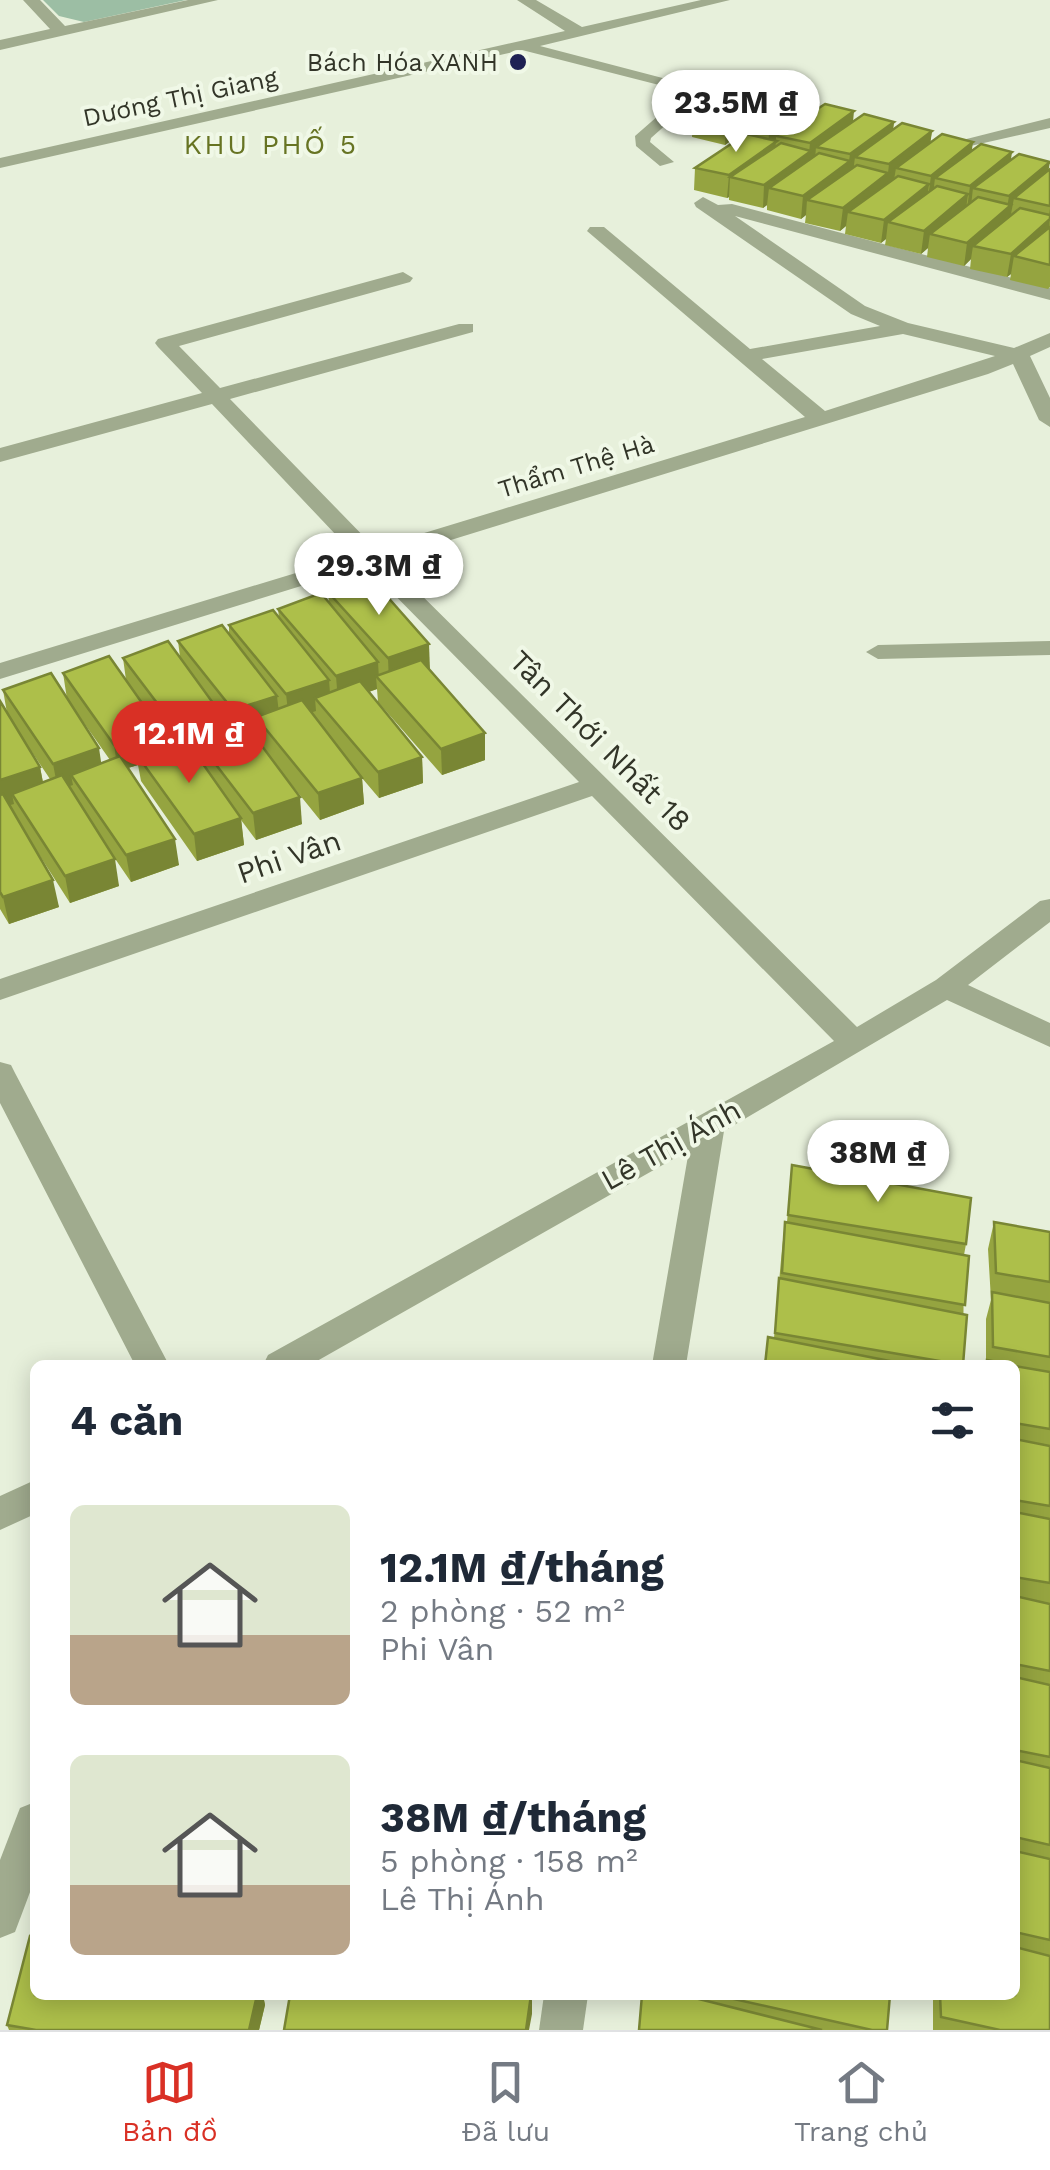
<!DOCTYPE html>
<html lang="vi">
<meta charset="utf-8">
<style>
:root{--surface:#fff;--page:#f2f2f3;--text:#1f2937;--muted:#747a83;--line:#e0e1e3;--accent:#d93025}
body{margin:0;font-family:"Work Sans",sans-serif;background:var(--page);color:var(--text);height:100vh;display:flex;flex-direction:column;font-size:38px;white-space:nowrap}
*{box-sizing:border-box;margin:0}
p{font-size:32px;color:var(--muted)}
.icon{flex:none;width:55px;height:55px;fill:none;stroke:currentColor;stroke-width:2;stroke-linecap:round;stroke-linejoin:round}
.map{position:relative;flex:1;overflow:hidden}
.details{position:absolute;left:30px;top:1360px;width:990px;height:640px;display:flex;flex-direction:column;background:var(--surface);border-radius:15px;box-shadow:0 5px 25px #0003}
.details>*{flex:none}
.price{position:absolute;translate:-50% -85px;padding:0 22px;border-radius:35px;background:#fff;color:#222;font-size:32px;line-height:65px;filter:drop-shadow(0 2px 5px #0008)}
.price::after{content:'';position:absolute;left:50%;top:60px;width:30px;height:22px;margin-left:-15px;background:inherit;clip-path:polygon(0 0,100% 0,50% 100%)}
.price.current{background:var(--accent);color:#fff}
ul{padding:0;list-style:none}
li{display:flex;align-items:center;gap:30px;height:250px;padding:0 40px}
li span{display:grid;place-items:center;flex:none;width:280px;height:200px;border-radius:15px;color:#555}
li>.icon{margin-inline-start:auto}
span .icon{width:120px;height:120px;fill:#fffc;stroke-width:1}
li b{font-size:42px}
h2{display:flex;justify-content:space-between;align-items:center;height:120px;padding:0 40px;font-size:42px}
.tab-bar{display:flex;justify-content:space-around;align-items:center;height:140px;border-top:2px solid var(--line);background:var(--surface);font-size:28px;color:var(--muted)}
.tab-bar a{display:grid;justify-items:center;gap:5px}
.tab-bar .current{color:var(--accent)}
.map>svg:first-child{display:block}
.green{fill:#9cbea4}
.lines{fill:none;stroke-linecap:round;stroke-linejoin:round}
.lane{fill:#a0ab8e;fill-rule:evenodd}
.street{fill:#a0ab8e;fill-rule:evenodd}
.wall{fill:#95a440;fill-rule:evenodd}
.shaded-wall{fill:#798634}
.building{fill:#adbf4a;stroke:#798634;stroke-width:2.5}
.poi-dot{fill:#1f2154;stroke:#f0f8e7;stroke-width:4}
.labels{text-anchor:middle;stroke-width:8;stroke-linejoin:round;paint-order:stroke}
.far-poi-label{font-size:25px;fill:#323528;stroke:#f0f8e7;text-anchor:end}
.far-street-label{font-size:25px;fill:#323528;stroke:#f0f8e7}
.far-neighbourhood-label{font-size:28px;letter-spacing:2.5px;fill:#677423;stroke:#f0f8e7}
.street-label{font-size:30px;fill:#323528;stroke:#f0f8e7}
</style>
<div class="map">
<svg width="1050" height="2030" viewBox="0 0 1050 2030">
<rect width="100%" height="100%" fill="#e7f0db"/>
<polygon class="green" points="43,0 186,0 84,22 59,16"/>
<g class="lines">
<g class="lane">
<polygon points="691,87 705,90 651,138 650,142 674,162 660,166 636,146 635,136"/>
<polygon points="1050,118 1050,128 935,154 927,149"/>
</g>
<g class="street">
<polygon points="23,0 40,0 65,26 188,0 218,0 0,50 0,40 50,29"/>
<polygon points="517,0 536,0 582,27 701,0 730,0 540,46 770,106 761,111 522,50 0,168 0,158 565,31"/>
<path d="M703,197L718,205L732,204L1050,288V300L735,216L865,306L908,323L1014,348L1050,333V347L1030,356L1050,398V427L1039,420L1013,364L988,374L386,560L857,1027L936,980L1040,901L1050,899V922L968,985L1050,1023V1047L947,1000L724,1131L686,1365H652L689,1150L310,1365H263L268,1355L834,1041L592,796L0,1000V979L579,782L366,566L0,679V663L355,555L212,404L0,462V448L202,393L158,347L155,343L158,339L403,272L413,278L410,282L179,346L220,388L459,324H473V332L230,399L375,548L805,417L587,231L590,227H604L750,349L880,326L851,314L696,207L694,203ZM903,334L995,356L825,411L762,359Z"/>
<polygon points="1050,641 1050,655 878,659 866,652 878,645"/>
<polygon points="0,1062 11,1065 15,1073 169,1365 135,1365 0,1103"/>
<polygon points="35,1480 35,1514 0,1530 0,1496"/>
<polygon points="35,1802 35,1879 15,1932 0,1938 0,1860 20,1808"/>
<polygon points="544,1995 588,1995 583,2030 539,2030"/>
</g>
</g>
<g class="wall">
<polygon points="772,92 771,104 815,101 814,111 853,121 894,122 893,130 932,131 930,143 972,150 1049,170 1050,169 1050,287 1048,289 1010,280 1011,274 1007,277 970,269 971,259 964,266 927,257 928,248 921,254 885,245 886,239 881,243 845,234 846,226 840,231 805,223 806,215 801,219 767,210 767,205 763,208 729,200 729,197 727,198 694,190 695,168 736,141 736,137 725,145 692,137 693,116"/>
<path d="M328,592L429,670L485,760L442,775L378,702L377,689L369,692L422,757L423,783L379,798L362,778L364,804L320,820L274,763L302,824L256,840L241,820L244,845L197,861L141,781L138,765L128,768L179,865L131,882L105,844L119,886L70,903L38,853L59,907L9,924L0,909V701L7,713L3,690L101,763L110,760L67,699L63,673L126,680L123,658L180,657L178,641L229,634V625L279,618L278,609L329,602ZM153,719L170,742L163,745ZM257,729L259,742L251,731ZM21,736L50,779L43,782L40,767Z"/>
<polygon points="792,1165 966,1244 964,1255 963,1365 764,1365 768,1337 774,1338 782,1249 785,1222 787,1222"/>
<polygon points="994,1222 1050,1232 1050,2030 933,2030 933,1995 1015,1995 1015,1365 986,1365 986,1319 991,1300 988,1249"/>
<polygon points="35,1995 263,1995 265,2005 259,2030 9,2030 7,2025"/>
<polygon points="642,1995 890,1995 887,2030 639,2030"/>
</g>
<g class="shaded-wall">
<polygon points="772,92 770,113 737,126 736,137 725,145 726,123"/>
<polygon points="815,101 813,123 776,136 775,164 730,177 729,197 727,198 729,175 768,147 769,133"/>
<polygon points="854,111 852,133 816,147 815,160 769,188 767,205 763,208 764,185 809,153 810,143"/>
<polygon points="894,122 891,144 855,157 853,173 807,200 806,215 801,219 803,196 849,161 850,154"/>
<polygon points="932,131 929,153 896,168 894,180 848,212 846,226 840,231 843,208 888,173 889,164"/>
<polygon points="973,142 970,164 935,178 933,195 928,198 931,176"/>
<polygon points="1012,152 1009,174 973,188 971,206 967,209 970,186"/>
<polygon points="1050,162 1046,184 1014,198 1011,214 973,246 971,259 964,266 967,243 1007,208 1009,196"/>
<polygon points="929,184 926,206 888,222 886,239 881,243 884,220"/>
<polygon points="968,194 965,217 930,234 928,248 921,254 924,231"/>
<polygon points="1050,208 1049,239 1014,256 1011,274 1007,277 1011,254 1048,221"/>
<polygon points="429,644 430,670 389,684 388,658"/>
<polygon points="378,662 379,679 376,676 377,689 338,702 336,676"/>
<polygon points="329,680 331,706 315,698 316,711 289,720 286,694"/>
<polygon points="277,696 280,722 256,717 257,729 236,736 233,710"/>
<polygon points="221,714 224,740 194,736 196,749 180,755 176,728"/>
<polygon points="161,730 164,756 137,755 138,765 118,771 114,745"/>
<polygon points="485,733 485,760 442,775 441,749"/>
<polygon points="99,748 103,775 71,775 73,785 58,790 53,764"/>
<polygon points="422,757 423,783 379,798 378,772"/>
<polygon points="40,767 45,794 12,794 14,804 0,808 0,780"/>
<polygon points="362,778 364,804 320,820 318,793"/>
<polygon points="300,797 302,824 256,840 253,813"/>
<polygon points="241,818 244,845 197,861 194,834"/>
<polygon points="175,839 179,865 131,882 126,855"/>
<polygon points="115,859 119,886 70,903 65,876"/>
<polygon points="53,880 59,907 9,924 3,897"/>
<polygon points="257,1995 263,1995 265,2005 259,2030 249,2030"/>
<polygon points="532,1995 532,2014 529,2030 526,2030"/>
</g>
<g class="building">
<polygon points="743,84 772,92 726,123 693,116"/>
<polygon points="786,94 815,101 769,133 737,126"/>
<polygon points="825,104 854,111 810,143 776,136"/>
<polygon points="864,114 894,122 850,154 816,147"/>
<polygon points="902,123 932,131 889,164 855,157"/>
<polygon points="746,134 777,141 729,175 695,168"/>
<polygon points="942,134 973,142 931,176 896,168"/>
<polygon points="781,143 811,151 764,185 730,177"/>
<polygon points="981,144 1012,152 970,186 935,178"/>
<polygon points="819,153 850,161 803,196 769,188"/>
<polygon points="1019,154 1050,162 1009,196 973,188"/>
<polygon points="857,165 888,173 843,208 807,200"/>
<polygon points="1050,169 1050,206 1014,198"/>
<polygon points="898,176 929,184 884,220 848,212"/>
<polygon points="937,186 968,194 924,231 888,222"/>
<polygon points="978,197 1011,205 967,243 930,234"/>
<polygon points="1020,208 1050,215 1050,219 1011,254 973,246"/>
<polygon points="1050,227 1050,265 1014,256"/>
<polygon points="370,577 429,644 388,658 328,592"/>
<polygon points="321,593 378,662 336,676 278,609"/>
<polygon points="273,610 329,680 286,694 229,625"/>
<polygon points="222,625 277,696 233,710 178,641"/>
<polygon points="168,641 221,714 176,728 123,658"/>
<polygon points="109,656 161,730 114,745 63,673"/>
<polygon points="421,660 485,733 441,749 376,676"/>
<polygon points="51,673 99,748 53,764 3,690"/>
<polygon points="360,681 422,757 378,772 315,698"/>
<polygon points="302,700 362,778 318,793 256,717"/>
<polygon points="0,701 40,767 0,780"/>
<polygon points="241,718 300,797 253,813 194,736"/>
<polygon points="184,737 241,818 194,834 137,755"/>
<polygon points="120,756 175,839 126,855 71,775"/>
<polygon points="62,775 115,859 65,876 12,794"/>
<polygon points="3,794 53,880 3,897 0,892 0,795"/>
<polygon points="792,1165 971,1198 966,1244 788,1215"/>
<polygon points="785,1222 969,1256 965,1305 782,1273"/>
<polygon points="994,1222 1050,1232 1050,1282 996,1273"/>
<polygon points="779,1278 967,1315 963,1365 775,1333"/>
<polygon points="992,1292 1050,1303 1050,1357 993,1347"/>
<polygon points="768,1337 910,1365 765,1365"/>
<polygon points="987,1360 1012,1365 987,1365"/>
<polygon points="1015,1366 1050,1372 1050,1429 1015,1423"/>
<polygon points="1015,1439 1050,1446 1050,1506 1015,1500"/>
<polygon points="1015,1512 1050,1519 1050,1583 1015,1577"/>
<polygon points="1015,1596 1050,1604 1050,1671 1015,1664"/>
<polygon points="1015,1677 1050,1685 1050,1757 1015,1750"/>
<polygon points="1015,1760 1050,1768 1050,1845 1015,1837"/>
<polygon points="1015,1851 1050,1859 1050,1940 1015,1932"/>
<polygon points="30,1936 35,1937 35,1995 257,1995 249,2030 36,2030 7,2025"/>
<polygon points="1015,1947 1050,1956 1050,2030 1000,2030 941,2017 940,1995 1015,1995"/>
<polygon points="290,1995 531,1995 526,2030 284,2030"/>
<polygon points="642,1995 683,1995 822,2030 639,2030"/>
<polygon points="716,1995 890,1995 887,2030 872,2030"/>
</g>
<circle class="poi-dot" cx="518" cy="62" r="10"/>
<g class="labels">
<g class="far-poi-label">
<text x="498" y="71">Bách Hóa XANH</text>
</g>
<g class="far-street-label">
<text transform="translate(180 97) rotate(-12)" y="9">Dương Thị Giang</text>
<text transform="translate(576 466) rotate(-17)" y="9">Thẩm Thệ Hà</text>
</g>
<g class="far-neighbourhood-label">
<text x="271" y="154">KHU PHỐ 5</text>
</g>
<g class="street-label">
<text transform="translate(600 741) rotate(45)" y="10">Tân Thới Nhất 18</text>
<text transform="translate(289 857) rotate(-19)" y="10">Phi Vân</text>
<text transform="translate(671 1145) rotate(-29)" y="10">Lê Thị Ánh</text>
</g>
</g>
</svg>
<b class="price" style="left:736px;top:155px">23.5M ₫</b>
<b class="price" style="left:379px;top:618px">29.3M ₫</b>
<b class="price current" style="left:189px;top:786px">12.1M ₫</b>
<b class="price" style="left:878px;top:1205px">38M ₫</b>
<section class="details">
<h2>4 căn<svg class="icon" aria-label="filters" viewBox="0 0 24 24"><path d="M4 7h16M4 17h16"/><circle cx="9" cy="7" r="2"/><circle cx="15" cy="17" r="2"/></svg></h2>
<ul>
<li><span style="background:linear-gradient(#dfe7d0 65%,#b9a48a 0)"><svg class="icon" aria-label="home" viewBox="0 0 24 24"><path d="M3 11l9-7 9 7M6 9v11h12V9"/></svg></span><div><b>12.1M ₫/tháng</b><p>2 phòng · 52 m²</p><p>Phi Vân</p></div></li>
<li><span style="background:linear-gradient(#dfe7d0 65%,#b9a48a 0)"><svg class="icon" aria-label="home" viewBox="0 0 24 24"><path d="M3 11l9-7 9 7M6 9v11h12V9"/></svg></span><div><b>38M ₫/tháng</b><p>5 phòng · 158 m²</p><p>Lê Thị Ánh</p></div></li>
</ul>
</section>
</div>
<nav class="tab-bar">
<a class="current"><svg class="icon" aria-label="map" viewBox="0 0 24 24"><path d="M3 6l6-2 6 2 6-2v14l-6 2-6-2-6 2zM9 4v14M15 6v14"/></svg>Bản đồ</a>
<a><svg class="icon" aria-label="saved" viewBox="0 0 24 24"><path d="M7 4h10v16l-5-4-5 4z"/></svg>Đã lưu</a>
<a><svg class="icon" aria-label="home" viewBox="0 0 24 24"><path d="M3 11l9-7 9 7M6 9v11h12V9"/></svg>Trang chủ</a>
</nav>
